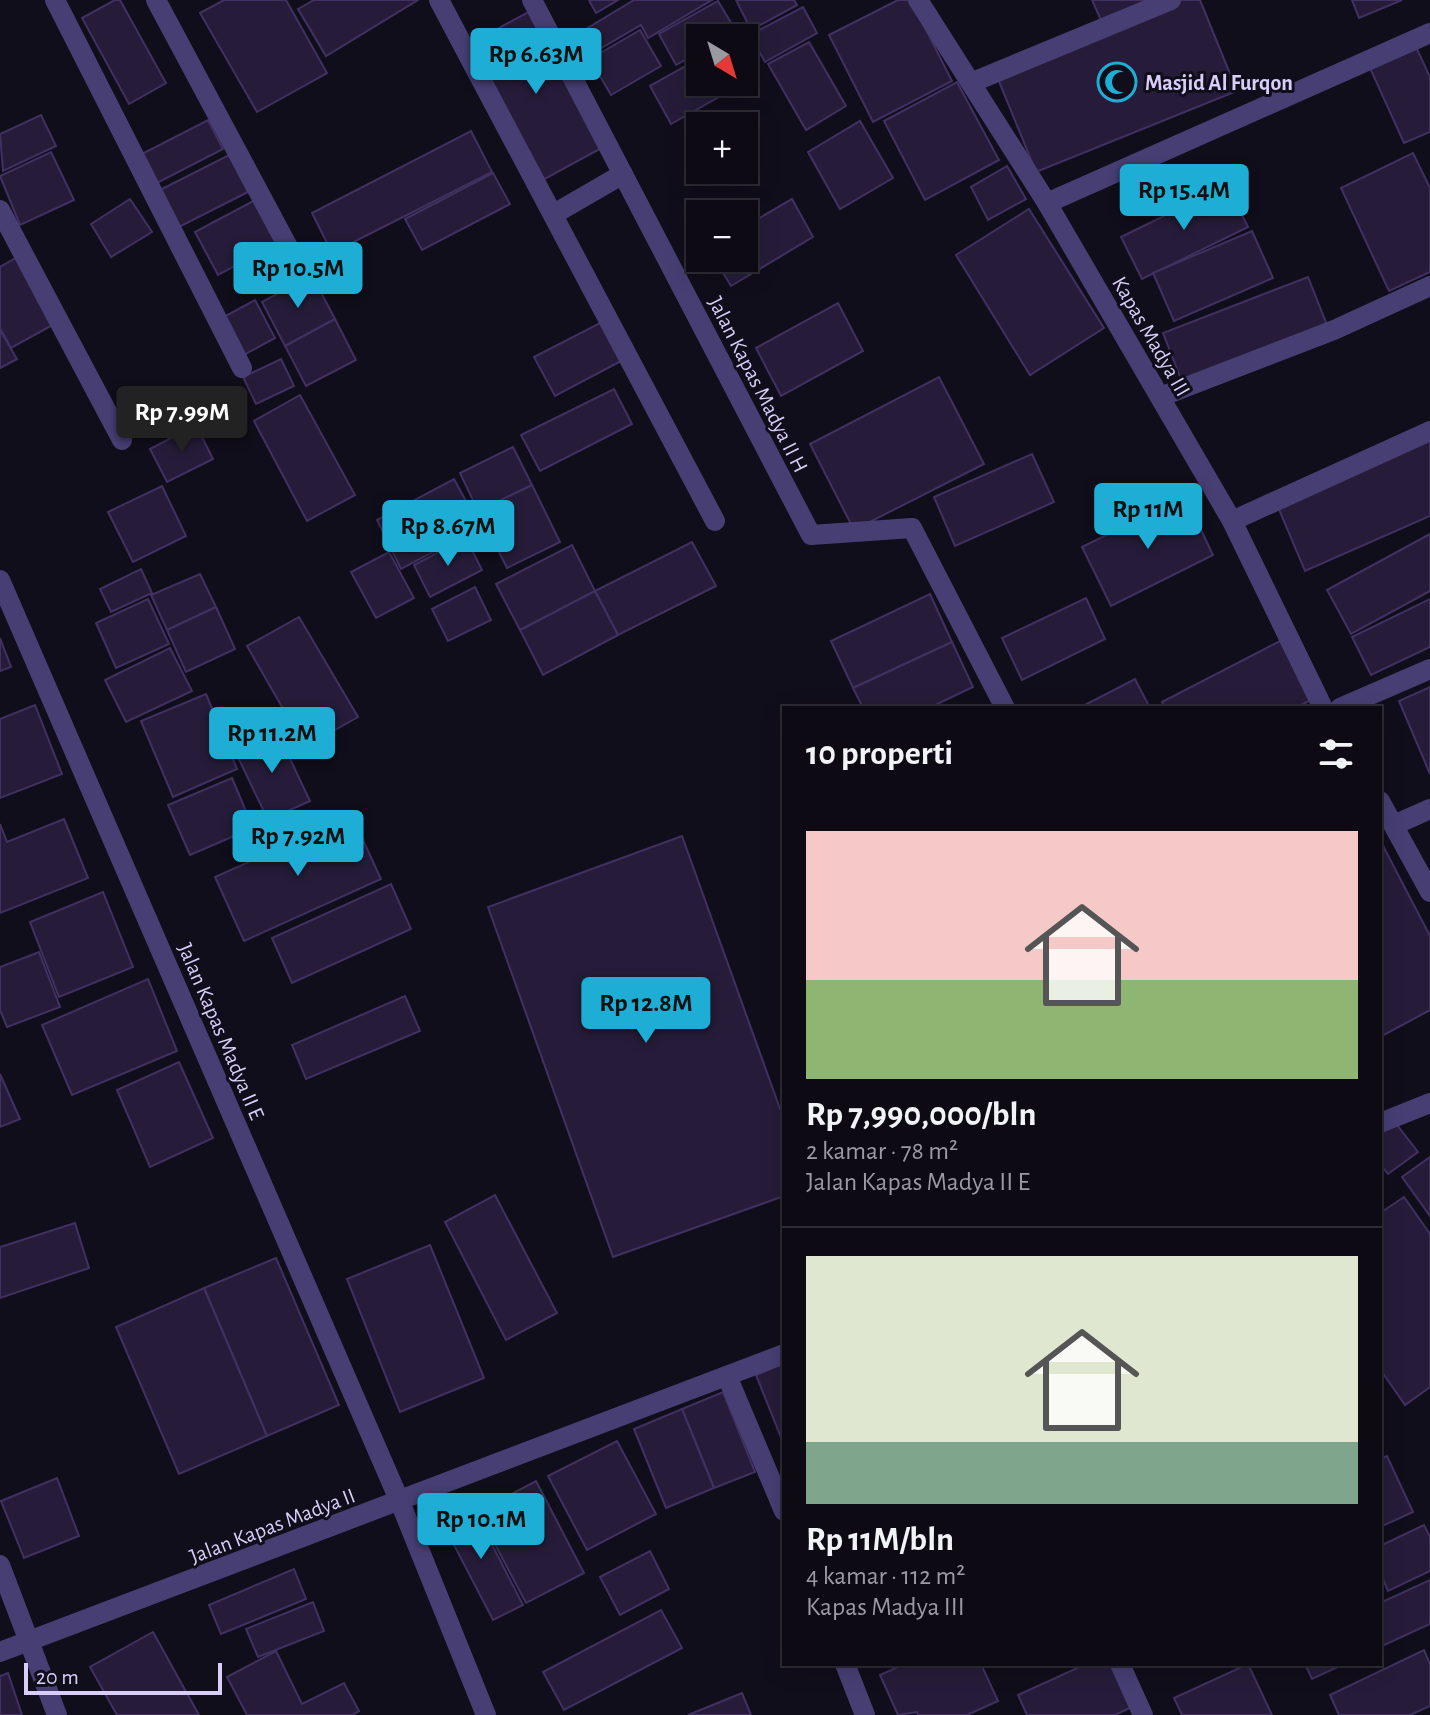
<!DOCTYPE html>
<html lang="id">
<meta charset="utf-8">
<style>
:root{--surface:#0d0a14;--page:#1b1822;--text:#f1f3f6;--muted:#9a9aa0;--line:#2d2b34;--accent:#1eadd5}
body{margin:0;font-family:"Alegreya Sans",sans-serif;background:var(--page);color:var(--text);height:100vh;display:flex;flex-direction:column;font-size:30px;white-space:nowrap}
*{box-sizing:border-box;margin:0}
p{font-size:26px;color:var(--muted)}
.icon{flex:none;width:44px;height:44px;fill:none;stroke:currentColor;stroke-width:2;stroke-linecap:round;stroke-linejoin:round}
.map{position:relative;flex:1;overflow:hidden}
.details{position:absolute;left:782px;top:706px;width:600px;height:960px;display:flex;flex-direction:column;background:var(--surface);border-radius:0px;box-shadow:0 4px 20px #0003,0 0 0 2px var(--line)}
.details>*{flex:none}
.needle{width:52px;rotate:142deg}
.buttons{position:absolute;left:686px;top:24px;display:grid;gap:16px}
.buttons a{display:grid;place-items:center;width:72px;height:72px;border-radius:0px;background:var(--surface);box-shadow:0 4px 20px #0003,0 0 0 2px var(--line);font-size:40px}
.scale{position:absolute;left:24px;bottom:20px;width:198px;box-sizing:border-box;padding-left:8px;border:4px solid #d8cef8;border-top:0;font-size:22px;line-height:28px;white-space:nowrap;color:#d8cef8;-webkit-text-stroke:6px #110e1b;paint-order:stroke}
.price{position:absolute;translate:-50% -68px;padding:0 18px;border-radius:8px;background:var(--accent);color:#111;font-size:26px;line-height:52px;filter:drop-shadow(0 2px 4px #0008)}
.price::after{content:'';position:absolute;left:50%;top:48px;width:24px;height:18px;margin-left:-12px;background:inherit;clip-path:polygon(0 0,100% 0,50% 100%)}
.price.selected{background:#222;color:#fff}
ul{padding:0;list-style:none}
li{display:grid;align-content:center;gap:16px;height:424px;padding:0 24px}
li+li{border-top:2px solid var(--line)}
li span{display:grid;place-items:center;height:248px;border-radius:0px;color:#555}
li>.icon{margin-inline-start:auto}
span .icon{width:144px;height:144px;fill:#fffc;stroke-width:1}
li b{font-size:34px}
h2{display:flex;justify-content:space-between;align-items:center;height:96px;padding:0 24px;font-size:34px}
.map>svg:first-child{display:block}
.building{fill:#261c39;stroke:#413162;stroke-width:2}
.lines{fill:none;stroke-linecap:round;stroke-linejoin:round}
.minor{stroke:#473f74;stroke-width:20}
.labels{text-anchor:middle;stroke-width:6;stroke-linejoin:round;paint-order:stroke}
.poi-label{font-size:22px;font-weight:bold;fill:#d8cef8;stroke:#110e1b;text-anchor:start}
.street-label{font-size:22px;fill:#d8cef8;stroke:#110e1b}
</style>
<div class="map">
<svg width="1430" height="1715" viewBox="0 0 1430 1715">
<rect width="100%" height="100%" fill="#110e1b"/>
<g class="building">
<polygon points="115,0 120,0 166,83 129,104 82,18"/>
<polygon points="224,0 286,0 327,73 257,112 200,13"/>
<polygon points="314,0 418,0 326,56 298,9"/>
<polygon points="589,0 618,0 596,13"/>
<polygon points="634,0 712,0 648,38 641,25 593,53 581,32"/>
<polygon points="736,0 794,0 797,5 751,30"/>
<polygon points="898,0 911,0 952,81 873,122 829,35"/>
<polygon points="1092,0 1151,0 1104,27"/>
<polygon points="1180,0 1200,0 1237,91 1036,172 996,74"/>
<polygon points="1352,0 1402,0 1359,18"/>
<polygon points="718,1 736,31 724,38 700,38 700,52 676,65 659,34"/>
<polygon points="803,7 817,33 765,62 750,35"/>
<polygon points="532,10 607,145 541,181 466,46"/>
<polygon points="640,30 661,66 611,95 590,59"/>
<polygon points="809,42 846,106 806,130 768,64"/>
<polygon points="1416,47 1430,77 1430,132 1404,143 1370,68"/>
<polygon points="700,58 700,82 744,82 744,67 751,79 671,124 650,86"/>
<polygon points="957,82 999,160 925,200 884,121"/>
<polygon points="41,115 56,146 3,171 0,134"/>
<polygon points="208,120 223,149 157,183 142,154"/>
<polygon points="860,121 893,178 840,209 808,152"/>
<polygon points="471,131 492,172 332,253 312,213"/>
<polygon points="51,152 74,200 20,225 0,176"/>
<polygon points="1413,153 1430,188 1430,272 1389,291 1341,188"/>
<polygon points="229,155 248,192 177,228 158,191"/>
<polygon points="1007,166 1026,199 988,220 971,187"/>
<polygon points="493,173 510,204 422,250 405,219"/>
<polygon points="1227,185 1248,227 1142,279 1121,237"/>
<polygon points="130,199 152,232 111,257 91,224"/>
<polygon points="792,199 813,237 731,286 714,258 744,258 744,227"/>
<polygon points="255,200 278,243 218,275 195,232"/>
<polygon points="1029,209 1104,328 1030,375 956,255"/>
<polygon points="1252,231 1273,278 1174,321 1153,273"/>
<polygon points="21,255 58,322 11,348 0,328 0,267"/>
<polygon points="312,275 335,319 285,346 262,302"/>
<polygon points="1308,277 1327,325 1182,382 1163,333"/>
<polygon points="255,300 275,338 240,357 220,319"/>
<polygon points="838,303 863,351 781,396 756,348"/>
<polygon points="335,319 356,360 306,386 285,346"/>
<polygon points="600,323 621,361 555,396 534,357"/>
<polygon points="0,330 17,359 0,368"/>
<polygon points="281,359 294,386 256,404 243,377"/>
<polygon points="939,377 984,464 854,530 810,444"/>
<polygon points="614,389 632,424 540,471 521,435"/>
<polygon points="300,395 355,495 307,521 254,421"/>
<polygon points="196,425 213,459 167,482 150,449"/>
<polygon points="1430,440 1430,516 1305,571 1278,507"/>
<polygon points="513,447 532,485 478,511 460,473"/>
<polygon points="1032,454 1054,502 955,546 934,497"/>
<polygon points="454,479 480,527 401,569 377,520"/>
<polygon points="532,485 560,542 507,568 478,511"/>
<polygon points="162,486 186,536 133,562 108,512"/>
<polygon points="1185,496 1213,555 1111,606 1082,547"/>
<polygon points="1430,534 1430,591 1351,634 1327,590"/>
<polygon points="466,538 482,570 430,597 414,565"/>
<polygon points="692,542 716,586 618,635 595,591"/>
<polygon points="572,545 595,591 520,630 496,584"/>
<polygon points="389,552 414,598 376,618 351,572"/>
<polygon points="141,569 152,593 111,612 100,589"/>
<polygon points="200,574 216,607 167,630 151,595"/>
<polygon points="475,587 491,620 448,641 432,609"/>
<polygon points="595,591 618,635 543,675 520,630"/>
<polygon points="930,594 952,642 853,688 831,641"/>
<polygon points="1086,598 1105,639 1022,680 1002,638"/>
<polygon points="148,599 169,644 116,668 96,623"/>
<polygon points="1430,599 1430,647 1371,675 1352,637"/>
<polygon points="216,607 235,649 186,672 167,630"/>
<polygon points="299,617 358,717 305,747 247,646"/>
<polygon points="0,638 11,667 0,671"/>
<polygon points="1280,641 1311,700 1295,708 1165,708 1162,702"/>
<polygon points="952,642 973,687 929,708 863,708 853,688"/>
<polygon points="170,648 192,691 126,722 105,680"/>
<polygon points="1135,679 1150,708 1079,708"/>
<polygon points="1430,687 1430,774 1399,701"/>
<polygon points="206,694 237,769 173,797 141,721"/>
<polygon points="35,705 62,774 0,798 0,719"/>
<polygon points="276,729 310,801 268,820 234,749"/>
<polygon points="232,778 253,828 190,855 168,805"/>
<polygon points="352,816 381,879 244,941 215,877"/>
<polygon points="64,819 88,878 0,913 0,824 7,842"/>
<polygon points="682,836 784,1120 784,1196 613,1257 488,907"/>
<polygon points="1380,840 1430,936 1430,1010 1380,1037"/>
<polygon points="391,884 411,929 292,983 272,938"/>
<polygon points="103,892 133,967 59,997 30,922"/>
<polygon points="39,952 60,1007 7,1027 0,1010 0,967"/>
<polygon points="148,979 177,1051 72,1095 42,1025"/>
<polygon points="405,996 420,1031 306,1079 292,1045"/>
<polygon points="179,1062 213,1138 150,1167 117,1090"/>
<polygon points="0,1074 20,1119 0,1127"/>
<polygon points="1394,1121 1418,1152 1388,1174 1380,1164 1380,1131"/>
<polygon points="1430,1157 1430,1216 1402,1177"/>
<polygon points="495,1195 557,1313 506,1340 445,1222"/>
<polygon points="1404,1197 1430,1234 1430,1387 1405,1405 1380,1369 1380,1213"/>
<polygon points="75,1223 89,1268 0,1298 0,1247"/>
<polygon points="430,1245 484,1378 400,1412 347,1279"/>
<polygon points="276,1258 339,1405 267,1436 204,1288"/>
<polygon points="204,1288 267,1436 179,1474 116,1327"/>
<polygon points="784,1363 784,1445 756,1375"/>
<polygon points="723,1392 755,1472 714,1488 682,1409"/>
<polygon points="682,1409 714,1488 666,1508 634,1429"/>
<polygon points="617,1441 656,1514 587,1550 548,1476"/>
<polygon points="1387,1456 1413,1512 1380,1527 1380,1459"/>
<polygon points="57,1478 79,1536 24,1558 1,1501"/>
<polygon points="536,1481 584,1573 526,1603 478,1512"/>
<polygon points="470,1502 523,1605 493,1620 440,1518"/>
<polygon points="1424,1525 1430,1537 1430,1571 1388,1591 1380,1572 1380,1546"/>
<polygon points="650,1551 669,1589 620,1615 600,1577"/>
<polygon points="294,1569 306,1599 221,1634 209,1605"/>
<polygon points="1430,1580 1430,1624 1380,1647 1380,1603"/>
<polygon points="313,1602 324,1631 258,1657 246,1629"/>
<polygon points="661,1610 682,1648 564,1710 543,1672"/>
<polygon points="153,1632 199,1715 117,1715 90,1667"/>
<polygon points="1424,1650 1430,1664 1430,1706 1410,1715 1339,1715 1330,1695"/>
<polygon points="276,1651 302,1704 344,1683 359,1711 352,1715 247,1715 227,1677"/>
<polygon points="894,1664 981,1664 998,1701 967,1715 918,1715 917,1712 898,1715 880,1675 896,1668"/>
<polygon points="1086,1664 1113,1664 1132,1707 1115,1715 1027,1715 1018,1695"/>
<polygon points="1248,1664 1272,1715 1182,1715 1174,1698"/>
<polygon points="1305,1664 1344,1664 1312,1679"/>
<polygon points="8,1673 22,1715 0,1715 0,1676"/>
<polygon points="742,1693 751,1715 688,1715"/>
</g>
<g class="lines">
<g class="minor">
<polyline points="55,0 242,368"/>
<polyline points="156,0 295,260"/>
<polyline points="439,0 715,521"/>
<polyline points="532,0 811,535 912,528 1005,708"/>
<polyline points="918,0 1047,203 1232,521 1323,708"/>
<polyline points="973,82 1171,0"/>
<polyline points="1047,203 1430,33"/>
<polyline points="0,210 122,440"/>
<polyline points="554,214 623,174"/>
<polyline points="1160,397 1334,330 1430,286"/>
<polyline points="1232,521 1430,431"/>
<polyline points="0,580 400,1502 486,1715"/>
<polyline points="1340,708 1430,669"/>
<polyline points="1380,801 1430,892"/>
<polyline points="1394,825 1430,809"/>
<polyline points="1380,1123 1430,1103"/>
<polyline points="727,1376 784,1511"/>
<polyline points="0,1565 57,1715"/>
<polyline points="0,1652 784,1354"/>
<polyline points="845,1664 865,1715"/>
<polyline points="1120,1664 1143,1715"/>
</g>
</g>
<defs>
<symbol id="mosque-ring" viewBox="-11 -11 22 22"><circle r="9.5" fill="#110e1b" stroke="#1eadd5" stroke-width="1.5"/><path d="M3.5-4.9A6 6 0 1 0 3.5 4.9A5 5 0 1 1 3.5-4.9Z" fill="#1eadd5"/></symbol>
</defs>
<g fill-rule="evenodd">
<use href="#mosque-ring" x="1095" y="60" width="44" height="44"/>
</g>
<g class="labels">
<g class="poi-label">
<text x="1145" y="90">Masjid Al Furqon</text>
</g>
<g class="street-label">
<text transform="translate(1152 336) rotate(60)" y="8">Kapas Madya III</text>
<text transform="translate(759 384) rotate(63)" y="8">Jalan Kapas Madya II H</text>
<text transform="translate(222 1031) rotate(67)" y="8">Jalan Kapas Madya II E</text>
<text transform="translate(272 1525) rotate(-21)" y="8">Jalan Kapas Madya II</text>
</g>
</g>
</svg>
<div class="buttons">
<a><svg class="needle" viewBox="-14 -14 28 28"><path d="M0-13l5 13h-10z" fill="#e53935"/><path d="M0 13l5-13h-10z" fill="#9a9aa0"/></svg></a>
<a>+</a>
<a>−</a>
</div>
<div class="scale">20 m</div>
<b class="price" style="left:536px;top:96px">Rp 6.63M</b>
<b class="price" style="left:1184px;top:232px">Rp 15.4M</b>
<b class="price" style="left:298px;top:310px">Rp 10.5M</b>
<b class="price selected" style="left:182px;top:454px">Rp 7.99M</b>
<b class="price" style="left:1148px;top:551px">Rp 11M</b>
<b class="price" style="left:448px;top:568px">Rp 8.67M</b>
<b class="price" style="left:272px;top:775px">Rp 11.2M</b>
<b class="price" style="left:298px;top:878px">Rp 7.92M</b>
<b class="price" style="left:646px;top:1045px">Rp 12.8M</b>
<b class="price" style="left:481px;top:1561px">Rp 10.1M</b>
<section class="details">
<h2>10 properti<svg class="icon" aria-label="filters" viewBox="0 0 24 24"><path d="M4 7h16M4 17h16"/><circle cx="9" cy="7" r="2"/><circle cx="15" cy="17" r="2"/></svg></h2>
<ul>
<li><span style="background:linear-gradient(#f6c9c9 60%,#8fb573 0)"><svg class="icon" aria-label="home" viewBox="0 0 24 24"><path d="M3 11l9-7 9 7M6 9v11h12V9"/></svg></span><div><b>Rp 7,990,000/bln</b><p>2 kamar · 78 m²</p><p>Jalan Kapas Madya II E</p></div></li>
<li><span style="background:linear-gradient(#dfe7d0 75%,#7fa58c 0)"><svg class="icon" aria-label="home" viewBox="0 0 24 24"><path d="M3 11l9-7 9 7M6 9v11h12V9"/></svg></span><div><b>Rp 11M/bln</b><p>4 kamar · 112 m²</p><p>Kapas Madya III</p></div></li>
</ul>
</section>
</div>
